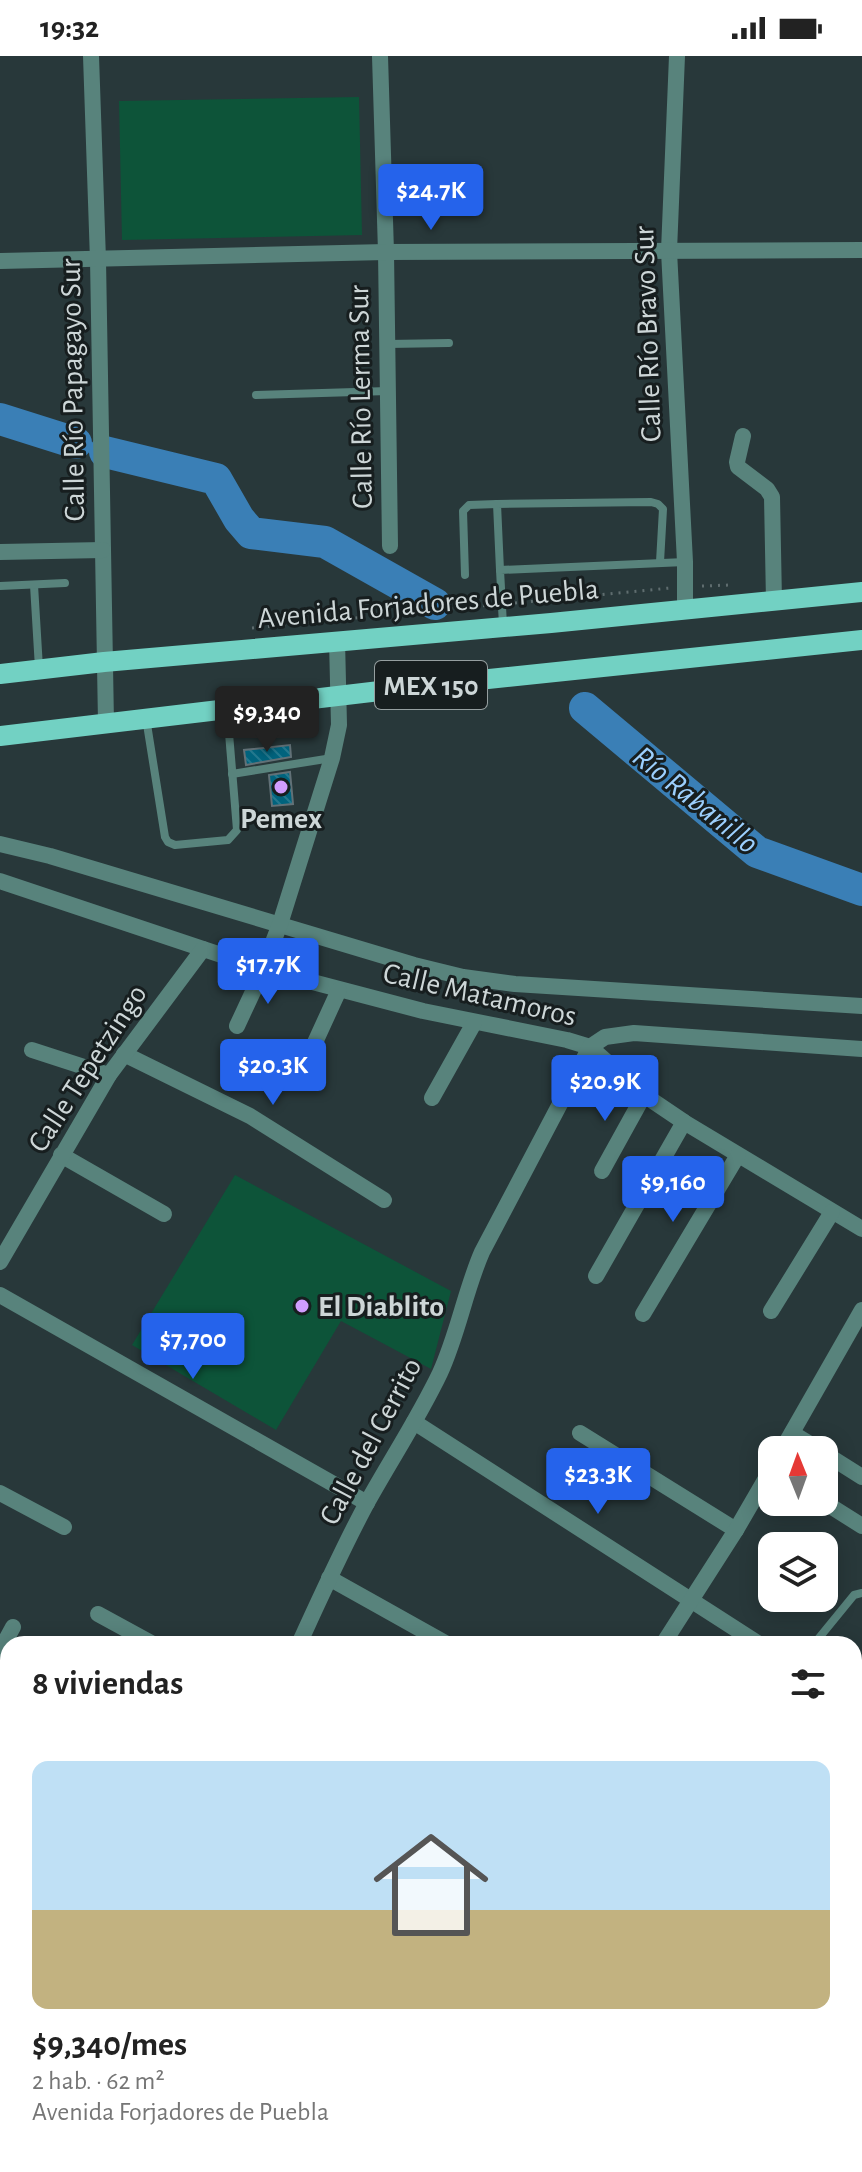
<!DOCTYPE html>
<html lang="es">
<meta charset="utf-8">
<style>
:root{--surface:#fff;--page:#f2f2f2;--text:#222;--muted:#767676;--accent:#2563eb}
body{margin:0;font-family:"Alegreya Sans",sans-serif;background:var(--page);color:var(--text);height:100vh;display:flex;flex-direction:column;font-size:30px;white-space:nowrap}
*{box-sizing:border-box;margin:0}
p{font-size:26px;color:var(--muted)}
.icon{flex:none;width:44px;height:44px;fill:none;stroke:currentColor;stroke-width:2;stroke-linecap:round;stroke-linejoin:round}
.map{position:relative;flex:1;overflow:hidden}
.details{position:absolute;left:0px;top:1580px;width:862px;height:536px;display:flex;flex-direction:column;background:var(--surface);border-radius:24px 24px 0 0;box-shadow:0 4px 20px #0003}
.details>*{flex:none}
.needle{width:52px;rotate:359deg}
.fabs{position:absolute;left:758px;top:1380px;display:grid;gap:16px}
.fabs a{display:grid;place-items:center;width:80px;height:80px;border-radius:16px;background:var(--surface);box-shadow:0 4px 20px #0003;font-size:40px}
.price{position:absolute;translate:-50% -68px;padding:0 18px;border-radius:8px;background:var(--accent);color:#fff;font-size:26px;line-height:52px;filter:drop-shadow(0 2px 4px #0008)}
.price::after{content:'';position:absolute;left:50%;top:48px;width:24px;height:18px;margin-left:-12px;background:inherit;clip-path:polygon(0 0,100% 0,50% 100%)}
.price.current{background:#222;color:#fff}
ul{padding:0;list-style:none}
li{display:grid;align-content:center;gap:16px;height:424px;padding:0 32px}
li span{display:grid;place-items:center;height:248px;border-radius:16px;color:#555}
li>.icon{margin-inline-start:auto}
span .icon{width:144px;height:144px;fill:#fffc;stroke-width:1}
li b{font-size:34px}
h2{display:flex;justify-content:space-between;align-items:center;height:96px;padding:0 32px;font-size:34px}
.status{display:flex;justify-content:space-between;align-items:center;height:56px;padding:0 40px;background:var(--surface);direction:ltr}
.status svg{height:22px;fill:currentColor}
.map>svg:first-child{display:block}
.garden{fill:#0d5439}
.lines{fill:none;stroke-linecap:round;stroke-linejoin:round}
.river{stroke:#3a7fb6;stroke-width:32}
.building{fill:url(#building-back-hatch);stroke:#627177;stroke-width:2}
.path{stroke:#5f6d6f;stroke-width:3;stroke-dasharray:2 6;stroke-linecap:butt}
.lane{stroke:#58837c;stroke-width:8}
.street{stroke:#58837c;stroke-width:16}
.primary{stroke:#72d1c3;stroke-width:20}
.poi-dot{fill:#d19dfe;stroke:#171e1f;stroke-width:3}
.labels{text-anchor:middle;stroke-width:6;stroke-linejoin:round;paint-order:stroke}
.shield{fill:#171e1f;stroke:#969fa0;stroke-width:2}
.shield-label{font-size:28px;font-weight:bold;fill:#cdd6d7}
.street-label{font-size:30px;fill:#cdd6d7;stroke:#171e1f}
.poi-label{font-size:30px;font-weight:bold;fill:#cdd6d7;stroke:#171e1f}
.water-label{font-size:32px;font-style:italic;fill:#9ccffd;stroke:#171e1f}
</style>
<div class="status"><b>19:32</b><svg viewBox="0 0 49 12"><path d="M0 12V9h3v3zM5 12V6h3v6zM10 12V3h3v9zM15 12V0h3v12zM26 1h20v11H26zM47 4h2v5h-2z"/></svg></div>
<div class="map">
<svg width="862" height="2116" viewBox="0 0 862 2116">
<defs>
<pattern id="building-back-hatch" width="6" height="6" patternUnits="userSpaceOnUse" patternTransform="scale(2)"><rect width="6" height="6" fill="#00637d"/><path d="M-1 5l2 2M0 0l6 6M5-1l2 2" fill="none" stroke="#24798f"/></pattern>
</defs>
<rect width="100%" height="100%" fill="#28383a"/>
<g class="garden">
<polygon points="359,41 362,179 122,184 119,45"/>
<polygon points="235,1119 451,1235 431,1313 341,1265 276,1374 132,1289"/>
</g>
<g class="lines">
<g class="river">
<polyline points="0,363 76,387"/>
<polyline points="105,396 216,423 239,463 251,477 325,486 435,548"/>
<polyline points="585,652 757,796 862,834"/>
</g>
</g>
<g class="building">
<polygon points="290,689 291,701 246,709 244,694"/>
<polygon points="290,716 293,748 272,750 269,719"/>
</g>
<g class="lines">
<g class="path">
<polyline points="702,530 730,529"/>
<polyline points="515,547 670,532"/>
<polyline points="252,572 491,549"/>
</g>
<g class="lane">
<polyline points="388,288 449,287"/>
<polyline points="256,339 388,335"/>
<polyline points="500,514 497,448 651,446 658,448 663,453 660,506"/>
<polyline points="465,519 463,455 469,449 497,448"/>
<polyline points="34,529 39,612"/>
<polyline points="0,530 65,527"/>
<polyline points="503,569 500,514 685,506"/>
<polyline points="146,662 165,781 168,786 175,789 228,784 237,774 227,653"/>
<polyline points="232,718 332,702"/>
<polyline points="814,1588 854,1539 862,1537"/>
</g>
<g class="street">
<polyline points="91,0 98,204 106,667"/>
<polyline points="380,0 386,196 390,490"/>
<polyline points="677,0 669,195 685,506 685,553"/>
<polyline points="0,205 386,196 862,194"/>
<polyline points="743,380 737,406 738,411 767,433 772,441 774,545"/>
<polyline points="0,496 103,494"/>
<polyline points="0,788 50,800 414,909 463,921 515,928 862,950"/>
<polyline points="0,825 263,913 423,955 567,984 590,991 644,1039 684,1066 862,1173"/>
<polyline points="237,970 258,925 280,868 332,702 339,669 337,584"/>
<polyline points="32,994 109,1019"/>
<polyline points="124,998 250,1060 384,1144"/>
<polyline points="301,1017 339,934"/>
<polyline points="432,1042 474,967"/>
<polyline points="61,1099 164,1158"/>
<polyline points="602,1115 644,1039"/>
<polyline points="0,1206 109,1019 203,893"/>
<polyline points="596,1220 684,1066"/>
<polyline points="0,1239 367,1447"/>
<polyline points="771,1255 832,1156"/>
<polyline points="643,1258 738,1099"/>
<polyline points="414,1366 759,1588"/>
<polyline points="580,1377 736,1474"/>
<polyline points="792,1377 820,1394"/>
<polyline points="782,1394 862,1254"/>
<polyline points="824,1397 862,1421"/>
<polyline points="0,1437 64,1471"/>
<polyline points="824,1446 862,1470"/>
<polyline points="329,1522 447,1588"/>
<polyline points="98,1558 153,1588"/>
<path d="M299,1588C321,1540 343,1491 368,1445C392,1402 419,1361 440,1317C458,1278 465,1235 482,1196L590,991L605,981L634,977L862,993"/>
<polyline points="663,1588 736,1474 772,1412"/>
<polyline points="0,1595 13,1571"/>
<polyline points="854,1652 862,1658"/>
<polyline points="0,1807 8,1811"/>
<polyline points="854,2008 862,2013"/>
<polyline points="478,2108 485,2116"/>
<polyline points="102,2116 106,2108"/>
<polyline points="186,2116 190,2108"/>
<polyline points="289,2116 292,2110"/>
</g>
<g class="primary">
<polyline points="0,618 104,606 551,567 862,536"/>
<polyline points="0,680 422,630 862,584"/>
</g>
</g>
<g class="poi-dot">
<circle cx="281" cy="731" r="8"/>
<circle cx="302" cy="1250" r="8"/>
</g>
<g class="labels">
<rect class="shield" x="375" y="605" width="112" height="48" rx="6"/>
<g class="shield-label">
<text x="431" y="639">MEX 150</text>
</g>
<g class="street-label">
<text transform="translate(647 278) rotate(-92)" y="10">Calle Río Bravo Sur</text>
<text transform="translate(72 334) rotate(-91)" y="10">Calle Río Papagayo Sur</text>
<text transform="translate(360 341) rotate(-91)" y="10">Calle Río Lerma Sur</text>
<text transform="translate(428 547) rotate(-5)" y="10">Avenida Forjadores de Puebla</text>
<text transform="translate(480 938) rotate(13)" y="10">Calle Matamoros</text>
<text transform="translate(87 1012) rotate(-57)" y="10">Calle Tepetzingo</text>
<text transform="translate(370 1385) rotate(-62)" y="10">Calle del Cerrito</text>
</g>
<g class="poi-label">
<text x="281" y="772">Pemex</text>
<text x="318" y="1260" text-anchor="start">El Diablito</text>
</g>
<g class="water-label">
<text transform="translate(696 743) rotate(39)" y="11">Río Rabanillo</text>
</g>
</g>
</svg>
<div class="fabs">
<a><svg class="needle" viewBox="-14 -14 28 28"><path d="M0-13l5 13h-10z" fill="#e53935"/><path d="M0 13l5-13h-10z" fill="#767676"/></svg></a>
<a><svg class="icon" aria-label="layers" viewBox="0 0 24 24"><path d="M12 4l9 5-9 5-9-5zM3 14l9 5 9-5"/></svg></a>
</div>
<b class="price" style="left:431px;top:176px">$24.7K</b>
<b class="price current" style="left:267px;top:698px">$9,340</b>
<b class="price" style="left:268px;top:950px">$17.7K</b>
<b class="price" style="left:273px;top:1051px">$20.3K</b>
<b class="price" style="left:605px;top:1067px">$20.9K</b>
<b class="price" style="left:673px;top:1168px">$9,160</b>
<b class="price" style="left:193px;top:1325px">$7,700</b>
<b class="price" style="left:598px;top:1460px">$23.3K</b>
<section class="details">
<h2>8 viviendas<svg class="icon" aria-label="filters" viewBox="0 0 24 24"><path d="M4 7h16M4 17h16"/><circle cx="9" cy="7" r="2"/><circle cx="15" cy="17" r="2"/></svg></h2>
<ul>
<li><span style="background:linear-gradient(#bfe0f5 60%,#c2b280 0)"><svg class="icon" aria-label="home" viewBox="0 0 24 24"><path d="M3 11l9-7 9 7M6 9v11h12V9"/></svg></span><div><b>$9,340/mes</b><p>2 hab. · 62 m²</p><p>Avenida Forjadores de Puebla</p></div></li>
</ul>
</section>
</div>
